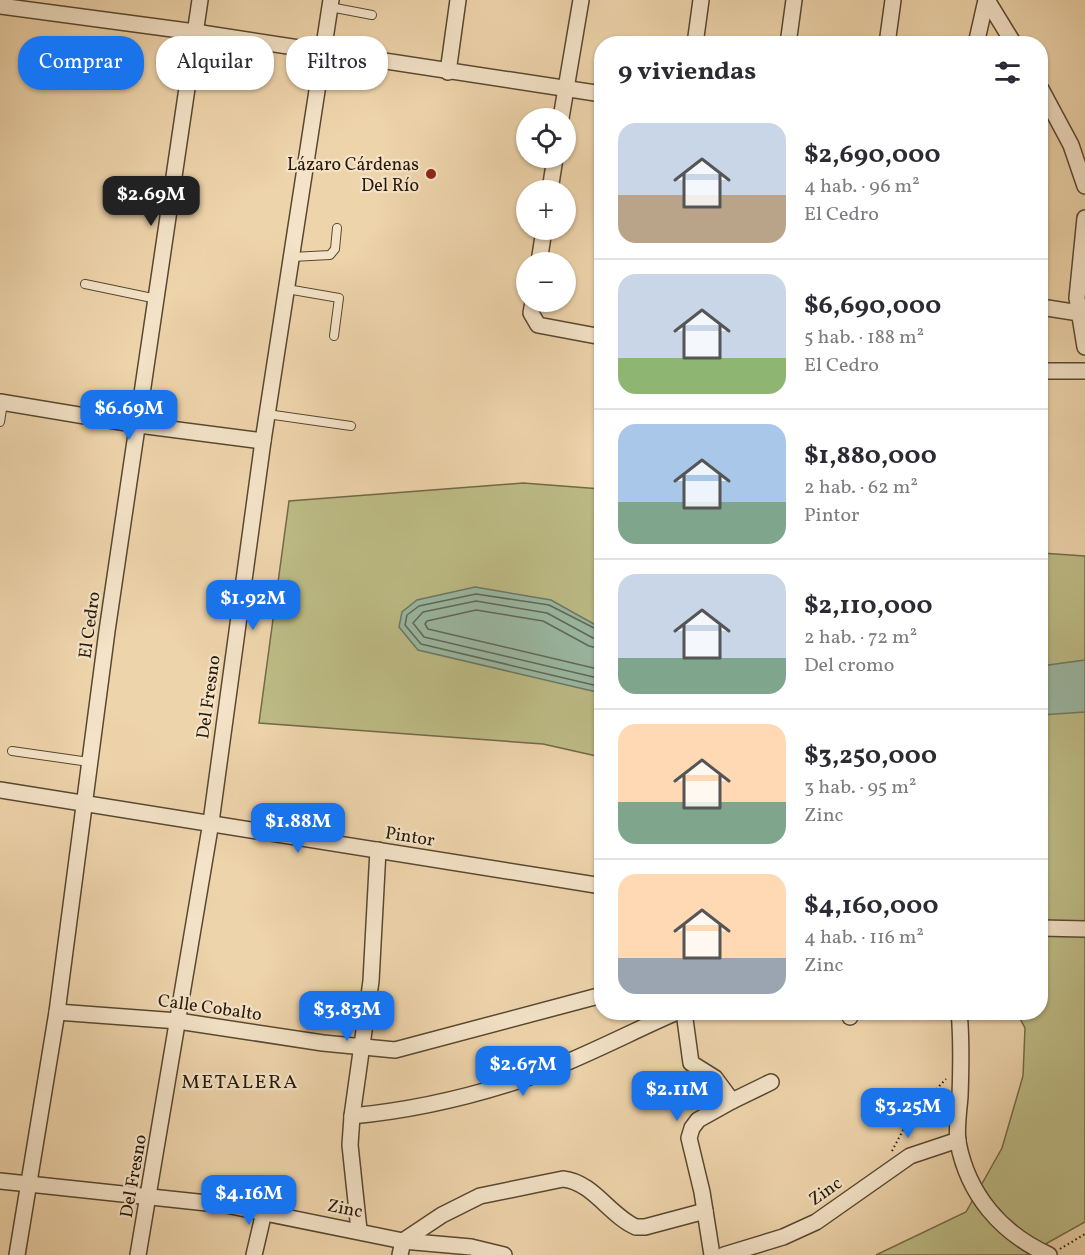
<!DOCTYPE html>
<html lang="es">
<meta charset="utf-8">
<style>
:root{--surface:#fff;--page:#f7f7f7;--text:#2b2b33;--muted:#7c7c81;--line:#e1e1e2;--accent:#1a73e8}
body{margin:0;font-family:Vollkorn,serif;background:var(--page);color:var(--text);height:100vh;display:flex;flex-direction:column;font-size:22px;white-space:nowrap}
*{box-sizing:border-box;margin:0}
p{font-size:20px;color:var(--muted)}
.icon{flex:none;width:33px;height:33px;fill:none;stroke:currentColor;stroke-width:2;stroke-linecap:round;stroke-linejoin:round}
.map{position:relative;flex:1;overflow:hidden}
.panel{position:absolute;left:594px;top:36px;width:454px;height:984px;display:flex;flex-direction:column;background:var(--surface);border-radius:24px;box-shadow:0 2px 4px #0004}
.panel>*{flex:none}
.top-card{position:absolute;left:18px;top:36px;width:486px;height:54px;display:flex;gap:12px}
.fabs{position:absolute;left:516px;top:108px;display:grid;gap:12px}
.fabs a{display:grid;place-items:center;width:60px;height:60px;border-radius:50%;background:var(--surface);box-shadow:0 2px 4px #0004;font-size:30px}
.price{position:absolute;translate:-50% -51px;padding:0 14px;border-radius:12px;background:var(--accent);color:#fff;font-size:20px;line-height:39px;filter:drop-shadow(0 2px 3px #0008)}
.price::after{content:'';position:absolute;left:50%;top:36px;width:18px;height:14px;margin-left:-9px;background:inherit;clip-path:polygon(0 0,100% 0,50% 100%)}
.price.on{background:#222;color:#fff}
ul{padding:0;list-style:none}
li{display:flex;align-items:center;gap:18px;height:150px;padding:0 24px}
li+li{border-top:2px solid var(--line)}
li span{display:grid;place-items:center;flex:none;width:168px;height:120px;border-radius:18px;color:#555}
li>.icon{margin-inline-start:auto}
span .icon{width:72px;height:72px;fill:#fffc;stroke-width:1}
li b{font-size:26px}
h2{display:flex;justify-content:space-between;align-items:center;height:72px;padding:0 24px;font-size:26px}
.chip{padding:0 21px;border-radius:24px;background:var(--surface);box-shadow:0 2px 4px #0004;font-size:21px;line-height:54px}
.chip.on{background:var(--accent);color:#fff}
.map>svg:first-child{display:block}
.green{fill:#bdbc86;stroke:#726a47;stroke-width:1.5}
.water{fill:#9ab9a5;stroke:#6c7966;stroke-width:1.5}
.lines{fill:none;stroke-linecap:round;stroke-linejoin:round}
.shore{stroke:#606956;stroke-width:1.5}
.service-casing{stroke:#584831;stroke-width:10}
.minor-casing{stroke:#584831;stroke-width:18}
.path{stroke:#261908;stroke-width:2;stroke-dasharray:1.5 3;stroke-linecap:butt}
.service{stroke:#f4e3c8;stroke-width:8}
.minor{stroke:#f4e3c8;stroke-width:15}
.poi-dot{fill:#8f2418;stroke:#f4e3c8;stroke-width:2}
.labels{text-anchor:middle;stroke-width:4.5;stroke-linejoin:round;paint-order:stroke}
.poi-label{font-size:18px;fill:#261908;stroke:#f4e3c8;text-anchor:end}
.street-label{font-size:18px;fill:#261908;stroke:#f4e3c8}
.neighbourhood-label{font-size:20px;letter-spacing:1.5px;fill:#261908;stroke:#f4e3c8}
</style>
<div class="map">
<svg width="1085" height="1255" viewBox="0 0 1085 1255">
<rect width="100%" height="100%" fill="#eed4ab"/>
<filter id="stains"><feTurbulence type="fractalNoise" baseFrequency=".00333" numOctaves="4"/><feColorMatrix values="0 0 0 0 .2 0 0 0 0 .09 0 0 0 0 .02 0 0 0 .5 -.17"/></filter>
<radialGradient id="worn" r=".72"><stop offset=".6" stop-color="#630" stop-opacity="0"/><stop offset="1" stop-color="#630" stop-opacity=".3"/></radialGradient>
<g class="green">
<polygon points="523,483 601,489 601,757 543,744 259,723 289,501"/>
<polygon points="1041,553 1085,556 1085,1222 1026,1255 876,1255 966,1212 1002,1148 1023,1076 1025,1028 1017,1013 1041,1012"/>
</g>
<g class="water">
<polygon points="475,587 551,600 601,628 601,693 418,650 399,627 402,612 417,600"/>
<polygon points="1085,660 1085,712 1041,715 1041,666"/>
</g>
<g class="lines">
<g class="shore">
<polyline points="602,632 549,605 476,594 419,606 407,615 405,625 421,644 602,687"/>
<polyline points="602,640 593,638 547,613 476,601 423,612 413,623 424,637 602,679"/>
<polyline points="602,649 589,646 543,621 476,610 427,621 425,624 428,629 602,670"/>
</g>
<defs>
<g id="service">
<polyline points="330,7 372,15"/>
<polyline points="292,257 330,255 335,249 337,228"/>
<polyline points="85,284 157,299"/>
<polyline points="287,289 339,298 334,336"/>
<polyline points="267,414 351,426"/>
<polyline points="0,422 3,403"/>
<polyline points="12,751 89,762"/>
</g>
<g id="minor">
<polyline points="987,0 1014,44"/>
<polyline points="0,6 195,32 602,94"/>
<polyline points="695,44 701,0"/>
<polyline points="788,44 794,0"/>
<polyline points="887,44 893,0"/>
<polyline points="976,44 986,0"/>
<polyline points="448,72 458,0"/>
<polyline points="1041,89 1071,145 1085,186"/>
<polyline points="561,118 581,0"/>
<polyline points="550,190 555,158"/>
<polyline points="1085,218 1077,298 1085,347"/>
<polyline points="539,262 544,230"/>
<polyline points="533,302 531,313 538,325 602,337"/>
<polyline points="1041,307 1079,313"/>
<polyline points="1041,371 1085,371"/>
<polyline points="0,402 139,425 263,441"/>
<polyline points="0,790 602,886"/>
<polyline points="1041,928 1085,929"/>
<polyline points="57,1012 178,1021 323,1043 395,1050 602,995"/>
<polyline points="684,1012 691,1063 715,1078 732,1101 698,1120 692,1128 689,1138 702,1192 712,1255"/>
<polyline points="850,1012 850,1017"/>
<path d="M959,1012C962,1040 961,1068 960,1096C959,1110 956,1128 958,1142C968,1195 1001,1233 1049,1255"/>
<polyline points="732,1101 771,1082"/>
<path d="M352,1116C405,1111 457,1100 508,1084C565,1067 622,1036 677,1012"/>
<polyline points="0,1181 226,1205 403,1241 471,1247 504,1255"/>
<polyline points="359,1230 350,1145 352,1116 371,981 378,850"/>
<polyline points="17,1255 57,1012 107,631 200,0"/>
<polyline points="138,1255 211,822 263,441 331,0"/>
<polyline points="254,1255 264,1212"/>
<path d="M400,1255L403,1241L442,1215L480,1196L563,1179C593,1182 610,1216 636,1227H645L705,1211"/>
<polyline points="724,1255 783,1237 816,1222 910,1156 958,1140"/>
</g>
</defs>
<use href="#service" class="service-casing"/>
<use href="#minor" class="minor-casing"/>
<g class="path">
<polyline points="892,1151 910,1117 946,1079"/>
<polyline points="1060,1249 1085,1234"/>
</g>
<use href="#service" class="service"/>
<use href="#minor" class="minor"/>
</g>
<circle class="poi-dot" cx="431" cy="174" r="6"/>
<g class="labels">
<g class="poi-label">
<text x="419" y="170">Lázaro Cárdenas<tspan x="419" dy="21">Del Río</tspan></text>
</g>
<g class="street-label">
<text transform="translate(89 625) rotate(-82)" y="6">El Cedro</text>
<text transform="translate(208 697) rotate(-82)" y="6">Del Fresno</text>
<text transform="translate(410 836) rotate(9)" y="6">Pintor</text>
<text transform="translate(210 1007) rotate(8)" y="6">Calle Cobalto</text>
<text transform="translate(133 1176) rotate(-80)" y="6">Del Fresno</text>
<text transform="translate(825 1191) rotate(-35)" y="6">Zinc</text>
<text transform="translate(345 1208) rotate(11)" y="6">Zinc</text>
</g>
<g class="neighbourhood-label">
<text x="240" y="1088">METALERA</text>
</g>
</g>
<rect width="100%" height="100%" filter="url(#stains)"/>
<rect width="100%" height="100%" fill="url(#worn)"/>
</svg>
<div class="fabs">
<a><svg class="icon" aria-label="locate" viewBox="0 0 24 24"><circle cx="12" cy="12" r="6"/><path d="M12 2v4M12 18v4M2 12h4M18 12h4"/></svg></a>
<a>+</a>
<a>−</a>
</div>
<b class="price on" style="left:151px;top:227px">$2.69M</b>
<b class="price" style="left:129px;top:441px">$6.69M</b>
<b class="price" style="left:253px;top:631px">$1.92M</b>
<b class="price" style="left:298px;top:854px">$1.88M</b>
<b class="price" style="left:347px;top:1042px">$3.83M</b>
<b class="price" style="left:523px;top:1097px">$2.67M</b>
<b class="price" style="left:677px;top:1122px">$2.11M</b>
<b class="price" style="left:908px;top:1139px">$3.25M</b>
<b class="price" style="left:249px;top:1226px">$4.16M</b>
<div class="top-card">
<a class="chip on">Comprar</a>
<a class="chip">Alquilar</a>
<a class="chip">Filtros</a>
</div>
<section class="panel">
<h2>9 viviendas<svg class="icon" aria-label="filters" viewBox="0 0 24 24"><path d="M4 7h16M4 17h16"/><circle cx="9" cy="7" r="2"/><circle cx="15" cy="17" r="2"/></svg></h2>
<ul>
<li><span style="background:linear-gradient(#c9d6e8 60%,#b9a48a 0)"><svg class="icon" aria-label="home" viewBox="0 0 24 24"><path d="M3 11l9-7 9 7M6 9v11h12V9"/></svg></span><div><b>$2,690,000</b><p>4 hab. · 96 m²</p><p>El Cedro</p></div></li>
<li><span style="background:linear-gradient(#c9d6e8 70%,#8fb573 0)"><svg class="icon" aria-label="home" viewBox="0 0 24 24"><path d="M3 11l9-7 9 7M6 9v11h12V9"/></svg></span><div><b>$6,690,000</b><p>5 hab. · 188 m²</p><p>El Cedro</p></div></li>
<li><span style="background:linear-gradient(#a9c7e8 65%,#7fa58c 0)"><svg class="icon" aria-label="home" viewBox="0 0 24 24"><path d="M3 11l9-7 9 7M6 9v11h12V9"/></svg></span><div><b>$1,880,000</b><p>2 hab. · 62 m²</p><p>Pintor</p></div></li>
<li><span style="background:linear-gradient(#c9d6e8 70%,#7fa58c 0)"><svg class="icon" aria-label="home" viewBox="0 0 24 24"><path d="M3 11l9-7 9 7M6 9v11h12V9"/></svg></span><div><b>$2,110,000</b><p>2 hab. · 72 m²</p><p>Del cromo</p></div></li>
<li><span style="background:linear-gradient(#ffd9b3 65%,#7fa58c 0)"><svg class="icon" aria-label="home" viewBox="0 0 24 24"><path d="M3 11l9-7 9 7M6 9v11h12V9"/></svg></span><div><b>$3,250,000</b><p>3 hab. · 95 m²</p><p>Zinc</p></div></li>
<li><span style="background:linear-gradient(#ffd9b3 70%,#9aa5b1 0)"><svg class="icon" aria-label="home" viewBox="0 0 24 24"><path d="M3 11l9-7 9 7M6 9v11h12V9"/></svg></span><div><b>$4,160,000</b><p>4 hab. · 116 m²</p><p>Zinc</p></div></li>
</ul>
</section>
</div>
